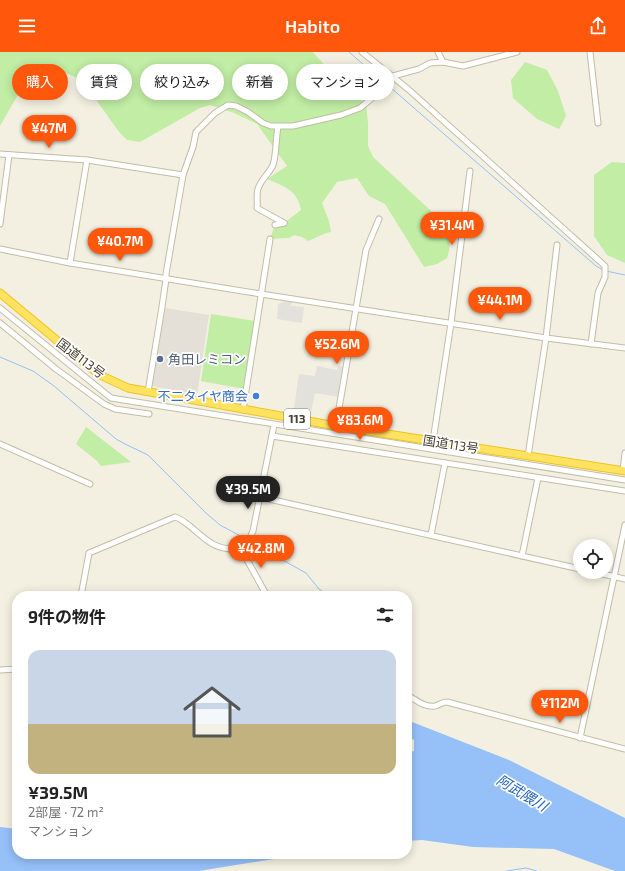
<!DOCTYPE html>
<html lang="ja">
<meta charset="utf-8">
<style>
:root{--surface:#fff;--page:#f2f2f2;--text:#222;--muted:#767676;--line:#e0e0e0;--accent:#ff570c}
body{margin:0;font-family:"Exo 2","Noto Sans JP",sans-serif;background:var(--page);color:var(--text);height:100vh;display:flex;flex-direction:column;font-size:15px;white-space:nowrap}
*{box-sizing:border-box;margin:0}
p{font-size:13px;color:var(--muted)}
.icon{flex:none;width:22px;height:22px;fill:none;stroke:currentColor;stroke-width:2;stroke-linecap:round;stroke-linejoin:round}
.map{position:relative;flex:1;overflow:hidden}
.side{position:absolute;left:12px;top:539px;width:400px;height:268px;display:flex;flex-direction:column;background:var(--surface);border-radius:16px;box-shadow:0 2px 10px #0003}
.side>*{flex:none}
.hud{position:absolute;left:12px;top:12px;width:400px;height:36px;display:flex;gap:8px}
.controls{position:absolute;left:573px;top:487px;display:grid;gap:8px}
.controls a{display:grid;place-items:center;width:40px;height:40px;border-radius:50%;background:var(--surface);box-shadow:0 2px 10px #0003;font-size:20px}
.price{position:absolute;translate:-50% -34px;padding:0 9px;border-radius:14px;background:var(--accent);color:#fff;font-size:13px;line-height:26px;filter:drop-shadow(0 1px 2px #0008)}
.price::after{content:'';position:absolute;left:50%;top:24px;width:12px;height:9px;margin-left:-6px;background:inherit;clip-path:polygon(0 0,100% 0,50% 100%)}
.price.selected{background:#222;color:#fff}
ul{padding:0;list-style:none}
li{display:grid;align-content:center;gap:8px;height:212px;padding:0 16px}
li+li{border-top:1px solid var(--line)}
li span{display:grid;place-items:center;height:124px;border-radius:12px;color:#555}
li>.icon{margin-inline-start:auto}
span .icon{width:72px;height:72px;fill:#fffc;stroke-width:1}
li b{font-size:17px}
h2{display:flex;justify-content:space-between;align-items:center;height:48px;padding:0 16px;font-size:17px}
.pill{padding:0 14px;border-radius:18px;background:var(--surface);box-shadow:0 2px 10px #0003;font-size:14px;line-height:36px}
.pill.selected{background:var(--accent);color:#fff}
header{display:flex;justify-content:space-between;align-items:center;height:52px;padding:0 16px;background:var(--accent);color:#fff;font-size:18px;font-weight:600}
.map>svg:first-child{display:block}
.industrial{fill:#e4e0d7}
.green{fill:#c1eda4}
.parking{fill:#e2e1db}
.water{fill:#95c0f8}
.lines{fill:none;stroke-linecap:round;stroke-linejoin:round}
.stream{stroke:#95c0f8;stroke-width:1}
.minor-casing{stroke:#c2bda6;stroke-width:7}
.highway-casing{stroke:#efc320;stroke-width:9}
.minor{stroke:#fff;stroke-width:5}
.highway{stroke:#ffe360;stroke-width:7}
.service-dot{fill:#5c6f8a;stroke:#fff;stroke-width:1.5}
.shop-dot{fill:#3f7fe0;stroke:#fff;stroke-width:1.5}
.labels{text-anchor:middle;stroke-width:3.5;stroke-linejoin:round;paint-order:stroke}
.shield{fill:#fff;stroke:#7d796f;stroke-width:1}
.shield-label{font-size:12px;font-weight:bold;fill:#454031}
.street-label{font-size:13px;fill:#454031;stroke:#fff}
.service-label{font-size:13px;fill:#4e5e75;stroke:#fff;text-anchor:start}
.shop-label{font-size:13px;fill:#366cbe;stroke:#fff;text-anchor:end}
.water-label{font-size:14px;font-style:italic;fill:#2061bb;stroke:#fff}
</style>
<header><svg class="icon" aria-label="menu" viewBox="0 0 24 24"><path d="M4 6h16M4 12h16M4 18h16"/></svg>Habito<svg class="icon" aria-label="share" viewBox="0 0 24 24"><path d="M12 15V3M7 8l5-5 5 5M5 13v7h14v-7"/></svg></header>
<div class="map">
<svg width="625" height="819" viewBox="0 0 625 819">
<rect width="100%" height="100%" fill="#f3f0e1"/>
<polygon class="industrial" points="165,256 209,263 197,343 152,334"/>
<g class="green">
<path d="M0,0H313L335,25L366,52L368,71V94L373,105L444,171L450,188L449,199L447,206L437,212L424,215L385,152L369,144L357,126L337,130L322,151L329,169L331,180C321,182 317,186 308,189L302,185L294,183L289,186L270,187L275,173L284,171L301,158C298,138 283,134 267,127L287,114L257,72L234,61L210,53L200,56L140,90L127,88L119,80L97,49L75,25L59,18L42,17L31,20L0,74Z"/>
<polygon points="525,10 547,18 558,39 566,64 559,77 537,67 513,46 511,28"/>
<polygon points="612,110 625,111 625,211 607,203 594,184 594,123"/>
<polygon points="211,262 255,269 245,337 201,329"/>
<polygon points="86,375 131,410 101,414 97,409 76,392"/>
</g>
<g class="parking">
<polygon points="286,249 292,249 291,254 304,255 302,271 277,267 278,252"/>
<polygon points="317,314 337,318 338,314 343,315 339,345 315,341 310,365 293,363 299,322 315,324"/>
</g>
<g class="water">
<polygon points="407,668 509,708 625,766 625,819 615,819 554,797 473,795 422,788 407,789 407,701 414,699 414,688 407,684"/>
<polygon points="0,775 17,777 17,802 305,802 199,819 0,819"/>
</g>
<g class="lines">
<g class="stream">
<polyline points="349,0 379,26"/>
<polyline points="383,29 596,214 603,218"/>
<polyline points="606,219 625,223"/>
<polyline points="0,305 33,319 54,334 116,387 125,392 148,403 206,461 220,473 246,487"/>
<polyline points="250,490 306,521 319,537 329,544"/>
<polyline points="506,819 526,816 537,819"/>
</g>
<defs>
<g id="minor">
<polyline points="362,0 408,37 605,214 605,225 598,241 591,292"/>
<polyline points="438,0 443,10"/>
<polyline points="590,0 598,71"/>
<path d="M278,75C276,84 276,106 273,113C269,122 261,127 258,137C256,143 258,150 257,156L284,171"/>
<polyline points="0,102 87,108 183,123"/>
<polyline points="0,172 9,103"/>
<polyline points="275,173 284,171"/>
<polyline points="0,197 70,211 261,242 546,286 625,296"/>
<polyline points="70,211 87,108"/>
<polyline points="0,256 111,346 625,428"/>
<polyline points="0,271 56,317 104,352 115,357 149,362"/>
<polyline points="148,340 162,255 166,227 166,222 183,123 193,95 196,80 215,61 228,53 236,54 248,60 263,71 271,74 293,74 341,63 360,56 371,47 376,30 378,28 419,17 430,11 443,10 463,14 517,0"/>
<polyline points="243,358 270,187"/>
<polyline points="336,374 366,198 379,167"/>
<polyline points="272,384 625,439"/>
<polyline points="433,389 451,271 470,119"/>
<polyline points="0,392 90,432"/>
<polyline points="528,404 546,286 557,193"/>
<polyline points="623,419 625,401"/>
<polyline points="260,445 580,517"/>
<polyline points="431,483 445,411"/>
<polyline points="241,497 267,544"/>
<polyline points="522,504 538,426"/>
<polyline points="594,520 625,527"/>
<path d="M81,544L89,501L175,465C182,467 185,471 191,475C208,490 217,499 241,497L250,486L253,479L274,373"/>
<polyline points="0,618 17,617"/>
<path d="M407,643C415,647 425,656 435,654C439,653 442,650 447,650L625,697"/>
<polyline points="580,686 625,473"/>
</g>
<polyline id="highway" points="0,241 83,310 100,323 128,336 336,374 625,419"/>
</defs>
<use href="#minor" class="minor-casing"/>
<use href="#highway" class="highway-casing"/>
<use href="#minor" class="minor"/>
<use href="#highway" class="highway"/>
</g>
<circle class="service-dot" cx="160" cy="307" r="4"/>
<circle class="shop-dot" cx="256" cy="344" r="4"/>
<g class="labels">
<rect class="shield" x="284" y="357" width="26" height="20" rx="3"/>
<g class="shield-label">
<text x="297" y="371">113</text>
</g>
<g class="street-label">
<text transform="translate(81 306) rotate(37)" y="5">国道113号</text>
<text transform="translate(451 392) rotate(9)" y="5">国道113号</text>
</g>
<g class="service-label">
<text x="168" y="312">角田レミコン</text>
</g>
<g class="shop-label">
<text x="248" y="349">不二タイヤ商会</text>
</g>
<g class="water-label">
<text transform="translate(522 741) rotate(31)" y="5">阿武隈川</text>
</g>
</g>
</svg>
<div class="controls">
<a><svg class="icon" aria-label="locate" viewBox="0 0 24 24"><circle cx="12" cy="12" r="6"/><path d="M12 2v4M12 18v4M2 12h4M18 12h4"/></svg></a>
</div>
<b class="price" style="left:49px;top:97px">¥47M</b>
<b class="price" style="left:452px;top:194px">¥31.4M</b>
<b class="price" style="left:120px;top:210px">¥40.7M</b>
<b class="price" style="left:500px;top:269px">¥44.1M</b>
<b class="price" style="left:337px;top:313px">¥52.6M</b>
<b class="price" style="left:360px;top:389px">¥83.6M</b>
<b class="price selected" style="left:248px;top:458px">¥39.5M</b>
<b class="price" style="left:261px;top:517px">¥42.8M</b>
<b class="price" style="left:560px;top:672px">¥112M</b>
<div class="hud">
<a class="pill selected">購入</a>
<a class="pill">賃貸</a>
<a class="pill">絞り込み</a>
<a class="pill">新着</a>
<a class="pill">マンション</a>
</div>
<section class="side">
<h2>9件の物件<svg class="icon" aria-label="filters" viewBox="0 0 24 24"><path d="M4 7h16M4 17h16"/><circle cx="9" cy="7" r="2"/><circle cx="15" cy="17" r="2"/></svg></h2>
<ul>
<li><span style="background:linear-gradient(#c9d6e8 60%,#c2b280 0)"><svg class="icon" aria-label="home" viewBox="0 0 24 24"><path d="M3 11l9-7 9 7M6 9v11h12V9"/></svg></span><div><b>¥39.5M</b><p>2部屋 · 72 m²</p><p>マンション</p></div></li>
</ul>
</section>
</div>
